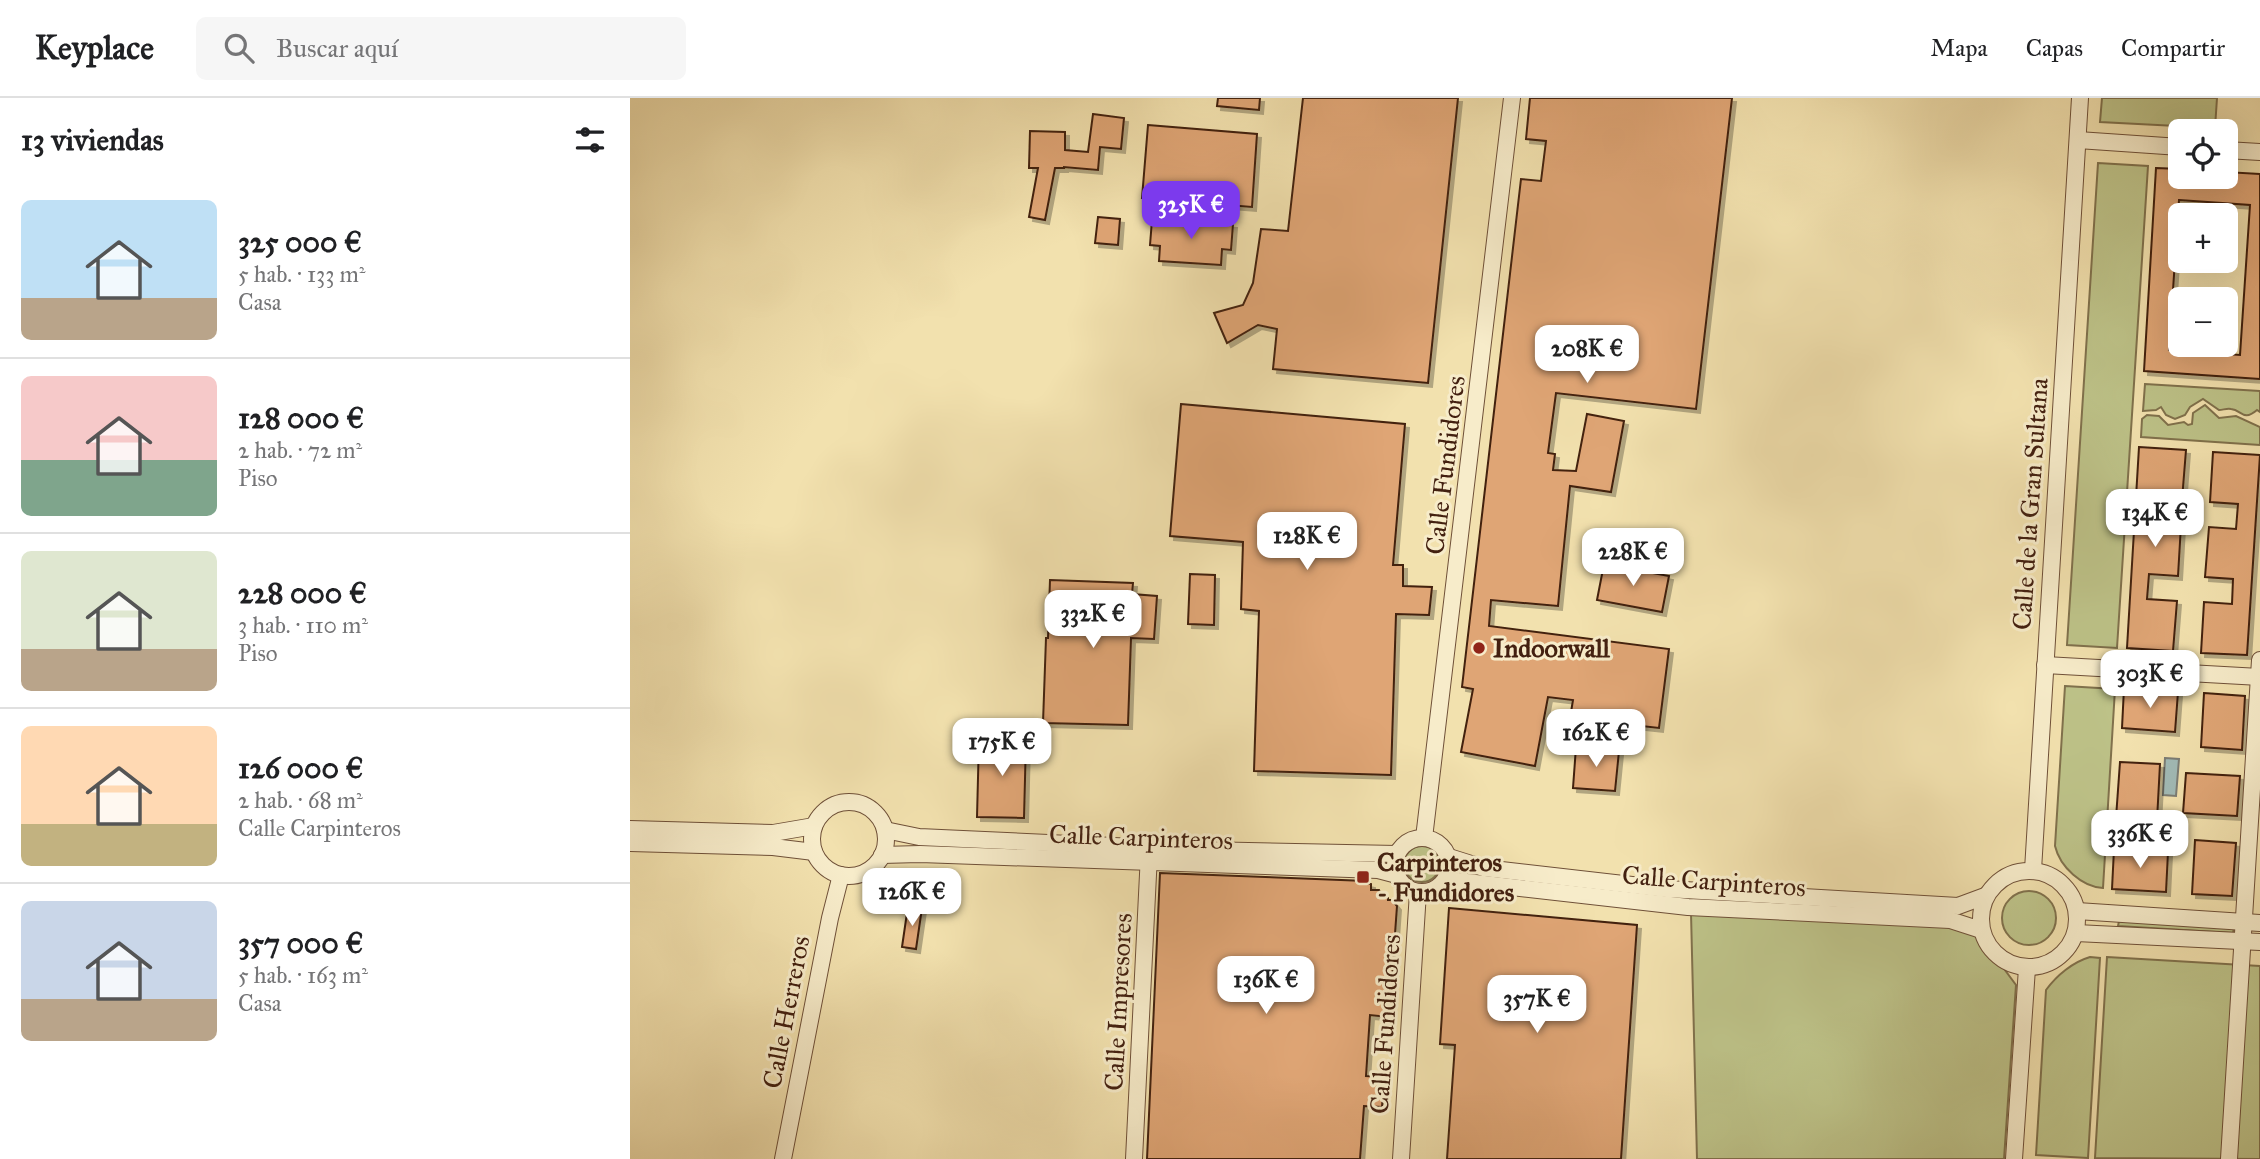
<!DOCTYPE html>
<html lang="es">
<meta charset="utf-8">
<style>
:root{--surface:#fff;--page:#f6f6f6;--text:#202124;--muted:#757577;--line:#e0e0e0;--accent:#7c3aed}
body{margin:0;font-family:"IM FELL Great Primer",serif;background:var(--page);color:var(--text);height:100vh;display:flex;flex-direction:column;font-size:26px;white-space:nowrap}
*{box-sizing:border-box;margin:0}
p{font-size:23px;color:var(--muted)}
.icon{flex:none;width:38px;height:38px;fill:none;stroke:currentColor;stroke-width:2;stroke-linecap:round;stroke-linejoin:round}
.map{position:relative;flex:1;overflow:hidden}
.panel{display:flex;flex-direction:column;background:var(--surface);width:630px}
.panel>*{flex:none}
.tools{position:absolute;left:1538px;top:21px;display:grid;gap:14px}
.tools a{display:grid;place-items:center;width:70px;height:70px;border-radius:10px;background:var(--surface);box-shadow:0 7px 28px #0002;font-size:35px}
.price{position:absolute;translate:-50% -60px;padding:0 16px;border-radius:14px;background:#fff;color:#222;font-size:23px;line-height:46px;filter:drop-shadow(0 2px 4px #0008)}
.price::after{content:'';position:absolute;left:50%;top:42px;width:21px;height:16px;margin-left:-10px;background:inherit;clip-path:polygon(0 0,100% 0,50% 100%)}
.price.selected{background:var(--accent);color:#fff}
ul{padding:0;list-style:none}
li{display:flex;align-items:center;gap:21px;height:175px;padding:0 21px}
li+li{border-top:2px solid var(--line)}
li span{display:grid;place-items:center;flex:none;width:196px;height:140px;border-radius:10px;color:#555}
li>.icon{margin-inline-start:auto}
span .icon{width:84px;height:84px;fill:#fffc;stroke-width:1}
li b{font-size:30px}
h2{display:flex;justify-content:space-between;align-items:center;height:84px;padding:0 21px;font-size:30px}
header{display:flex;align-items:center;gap:42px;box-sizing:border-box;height:98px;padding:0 35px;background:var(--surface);border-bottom:2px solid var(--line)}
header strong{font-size:33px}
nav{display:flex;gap:38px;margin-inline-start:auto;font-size:24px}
.search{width:490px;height:63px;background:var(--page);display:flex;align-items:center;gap:18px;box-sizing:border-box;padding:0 24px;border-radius:10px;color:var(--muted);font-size:26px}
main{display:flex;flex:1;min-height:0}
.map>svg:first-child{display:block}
.green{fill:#bdc288;stroke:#80714c;stroke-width:2}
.water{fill:#a1bab6;stroke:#7b7c74;stroke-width:2}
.building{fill:#dfa574;stroke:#432010;stroke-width:2;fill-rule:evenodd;filter:url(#shadow)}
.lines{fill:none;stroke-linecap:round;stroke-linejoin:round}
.minor-casing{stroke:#6f5038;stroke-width:18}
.minor{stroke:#f7ecca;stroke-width:16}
.poi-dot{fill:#8f2418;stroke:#f7ecca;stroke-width:2.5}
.labels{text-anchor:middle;stroke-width:6;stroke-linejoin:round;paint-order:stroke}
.street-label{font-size:26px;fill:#432010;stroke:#f7ecca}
.poi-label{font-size:26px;font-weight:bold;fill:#432010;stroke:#f7ecca;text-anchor:start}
</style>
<header>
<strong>Keyplace</strong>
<div class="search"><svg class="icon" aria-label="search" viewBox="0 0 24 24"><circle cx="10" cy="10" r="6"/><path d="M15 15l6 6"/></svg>Buscar aquí</div>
<nav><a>Mapa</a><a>Capas</a><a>Compartir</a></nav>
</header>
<main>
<section class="panel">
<h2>13 viviendas<svg class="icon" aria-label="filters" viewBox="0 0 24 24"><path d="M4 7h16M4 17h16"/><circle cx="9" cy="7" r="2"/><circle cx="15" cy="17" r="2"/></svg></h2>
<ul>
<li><span style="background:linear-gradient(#bfe0f5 70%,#b9a48a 0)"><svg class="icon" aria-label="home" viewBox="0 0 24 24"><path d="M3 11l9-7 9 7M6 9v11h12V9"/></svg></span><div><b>325 000 €</b><p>5 hab. · 133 m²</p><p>Casa</p></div></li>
<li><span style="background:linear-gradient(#f6c9c9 60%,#7fa58c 0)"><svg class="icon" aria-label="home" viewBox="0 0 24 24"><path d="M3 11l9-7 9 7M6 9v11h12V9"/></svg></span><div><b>128 000 €</b><p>2 hab. · 72 m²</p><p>Piso</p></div></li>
<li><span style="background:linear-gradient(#dfe7d0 70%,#b9a48a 0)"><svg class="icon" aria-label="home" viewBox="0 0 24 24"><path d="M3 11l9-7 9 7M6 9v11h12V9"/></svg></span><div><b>228 000 €</b><p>3 hab. · 110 m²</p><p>Piso</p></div></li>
<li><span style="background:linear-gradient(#ffd9b3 70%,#c2b280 0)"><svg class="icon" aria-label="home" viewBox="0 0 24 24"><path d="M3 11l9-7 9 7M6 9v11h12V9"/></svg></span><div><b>126 000 €</b><p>2 hab. · 68 m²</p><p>Calle Carpinteros</p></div></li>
<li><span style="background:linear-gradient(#c9d6e8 70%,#b9a48a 0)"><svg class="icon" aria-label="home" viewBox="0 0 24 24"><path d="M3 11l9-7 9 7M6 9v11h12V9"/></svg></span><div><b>357 000 €</b><p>5 hab. · 163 m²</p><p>Casa</p></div></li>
</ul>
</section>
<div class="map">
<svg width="1630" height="1061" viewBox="0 0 1630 1061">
<defs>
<filter id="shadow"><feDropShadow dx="4" dy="4" stdDeviation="0" flood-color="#0004"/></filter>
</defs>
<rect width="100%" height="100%" fill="#f2e1ae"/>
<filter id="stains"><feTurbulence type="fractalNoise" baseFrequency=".00286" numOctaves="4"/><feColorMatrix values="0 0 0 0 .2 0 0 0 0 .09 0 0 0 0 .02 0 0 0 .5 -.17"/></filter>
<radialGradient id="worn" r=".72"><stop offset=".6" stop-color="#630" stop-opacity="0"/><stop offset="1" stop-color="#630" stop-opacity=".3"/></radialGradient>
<g class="green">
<polygon points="1472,0 1587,0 1585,30 1470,24"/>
<polygon points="1468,65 1518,68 1487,550 1437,547"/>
<path d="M1515,286L1630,293V314L1627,312C1613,324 1612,312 1601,311C1597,310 1593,312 1589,312L1573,301L1560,309L1555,317L1545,321L1536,317L1531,309L1526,312L1513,313Z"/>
<polygon points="1575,307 1589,320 1606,318 1630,329 1630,347 1511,339 1512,321 1517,317 1529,318 1538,327 1554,324 1558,327 1562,326 1563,315"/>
<path d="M1435,588L1485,591L1473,790C1452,789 1430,769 1425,748Z"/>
<circle cx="792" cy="766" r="18"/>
<circle cx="1399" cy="820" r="27"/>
<polygon points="1061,815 1343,829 1386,887 1374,1061 1067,1061"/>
<polygon points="1489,823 1604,830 1603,835 1488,828"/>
<path d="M1460,859L1470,860L1458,1060L1406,1057L1416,892C1427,877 1443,864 1460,859Z"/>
<polygon points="1477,859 1630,868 1630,1061 1465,1060"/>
</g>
<polygon class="water" points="1535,660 1549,661 1546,698 1533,697"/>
<g class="building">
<polygon points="588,0 630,0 629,12 587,8"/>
<polygon points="673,0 828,0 798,285 643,271 647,231 628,227 597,245 584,215 613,207 623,185 631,131 658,133"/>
<polygon points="900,0 1102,0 1066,311 926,295 918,355 925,356 923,372 946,373 957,316 994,323 981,394 940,388 928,508 861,502 859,528 1039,551 1029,630 940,620 943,602 918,599 905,668 831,654 843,591 832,589 891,81 911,83 916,43 896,41"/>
<polygon points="463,16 494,20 491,51 470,49 468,72 434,69 434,70 425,70 415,122 399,119 408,70 399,70 400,33 435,34 435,52 458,54"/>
<polygon points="518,27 627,36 622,109 512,100"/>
<path d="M1526,70L1550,71V79H1596V74L1630,76V281L1514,273ZM1549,102L1620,107L1610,257L1539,252Z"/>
<polygon points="468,119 490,121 488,147 465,145"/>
<polygon points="522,122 603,126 601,152 592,151 591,167 529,163 530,148 520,147"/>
<polygon points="551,306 775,326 763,467 773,467 773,488 802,489 799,517 766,516 761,677 624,673 629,513 611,511 613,444 540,438"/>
<polygon points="1509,349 1556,352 1552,402 1526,401 1524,426 1551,427 1548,478 1519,476 1517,501 1547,503 1543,553 1497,550"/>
<polygon points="1583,354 1630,357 1617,557 1571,555 1574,504 1602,506 1603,481 1575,479 1579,429 1606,431 1608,406 1580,404"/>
<polygon points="974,466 1039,478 1032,514 967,502"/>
<polygon points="560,476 585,477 584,527 558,526"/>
<polygon points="420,482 503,485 502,496 527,498 524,541 501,540 498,627 413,625 416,540 418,540"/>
<polygon points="1494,590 1548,594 1545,634 1492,630"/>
<polygon points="1574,595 1615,598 1612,652 1571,649"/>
<polygon points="349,641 396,642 394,720 347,719"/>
<polygon points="946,649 989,653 985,693 943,690"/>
<polygon points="1490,664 1530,666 1527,722 1486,720"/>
<polygon points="1556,675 1610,678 1607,718 1553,715"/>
<polygon points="1565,742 1606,745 1602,798 1562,796"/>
<polygon points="1484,751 1538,754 1536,794 1482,791"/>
<polygon points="530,775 736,783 736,785 741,786 741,792 749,792 752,799 758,800 758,802 762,802 767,808 759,919 740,917 736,978 754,979 752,1009 734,1008 730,1061 517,1061"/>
<polygon points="278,808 292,810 286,851 272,849"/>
<polygon points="819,810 1007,827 991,1061 817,1061 825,947 810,946"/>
</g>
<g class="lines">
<defs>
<g id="minor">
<polyline points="1448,42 1550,49"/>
<polyline points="1596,52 1630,54"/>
<polyline points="1415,567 1630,579"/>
<circle cx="219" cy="741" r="37"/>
<polyline points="0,731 143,735 184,728"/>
<polyline points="255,732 289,739 571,752 767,756"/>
<circle cx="792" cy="767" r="27"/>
<polyline points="794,740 882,0"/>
<polyline points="0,745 143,749 184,754"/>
<polyline points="252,757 290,756 748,772 767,777"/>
<polyline points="819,759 854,770 1037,791 1328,808 1355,798"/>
<polyline points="1403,772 1450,0"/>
<circle cx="1399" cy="821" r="48"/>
<polyline points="812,786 828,783 1058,809 1320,822 1351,832"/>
<polyline points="1447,813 1630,825"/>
<polyline points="1446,835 1630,844"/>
<polyline points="153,1061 200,820 211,777"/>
<polyline points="504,1061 519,756"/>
<polyline points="771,1061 788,794"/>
<polyline points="1384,1061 1397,870"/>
<polyline points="1599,1061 1630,562"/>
</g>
</defs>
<use href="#minor" class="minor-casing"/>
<use href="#minor" class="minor"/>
</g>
<g class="poi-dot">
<circle cx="849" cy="550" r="7"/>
<rect x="726" y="772" width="14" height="14" rx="3.5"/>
</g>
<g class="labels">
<g class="street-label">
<text transform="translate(815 367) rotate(-83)" y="9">Calle Fundidores</text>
<text transform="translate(1400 406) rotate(-86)" y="9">Calle de la Gran Sultana</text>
<text transform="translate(511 739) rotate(2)" y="9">Calle Carpinteros</text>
<text transform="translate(1084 783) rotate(4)" y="9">Calle Carpinteros</text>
<text transform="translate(488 904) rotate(-87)" y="9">Calle Impresores</text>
<text transform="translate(156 914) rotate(-79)" y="9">Calle Herreros</text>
<text transform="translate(755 926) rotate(-86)" y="9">Calle Fundidores</text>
</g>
<g class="poi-label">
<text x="863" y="559">Indoorwall</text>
<text x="747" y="773">Carpinteros<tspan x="747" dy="30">- Fundidores</tspan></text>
</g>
</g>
<rect width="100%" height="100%" filter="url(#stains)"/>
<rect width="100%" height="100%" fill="url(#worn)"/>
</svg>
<div class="tools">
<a><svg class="icon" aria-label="locate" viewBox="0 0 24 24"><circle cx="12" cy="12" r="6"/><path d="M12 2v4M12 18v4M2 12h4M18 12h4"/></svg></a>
<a>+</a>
<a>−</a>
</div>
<b class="price selected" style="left:561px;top:143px">325K €</b>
<b class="price" style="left:957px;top:287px">208K €</b>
<b class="price" style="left:1525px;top:451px">134K €</b>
<b class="price" style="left:677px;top:474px">128K €</b>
<b class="price" style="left:1003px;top:490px">228K €</b>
<b class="price" style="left:463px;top:552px">332K €</b>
<b class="price" style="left:1520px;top:612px">303K €</b>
<b class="price" style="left:966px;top:671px">162K €</b>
<b class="price" style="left:372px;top:680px">175K €</b>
<b class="price" style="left:1510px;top:772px">336K €</b>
<b class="price" style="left:282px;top:830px">126K €</b>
<b class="price" style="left:636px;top:918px">136K €</b>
<b class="price" style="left:907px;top:937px">357K €</b>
</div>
</main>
